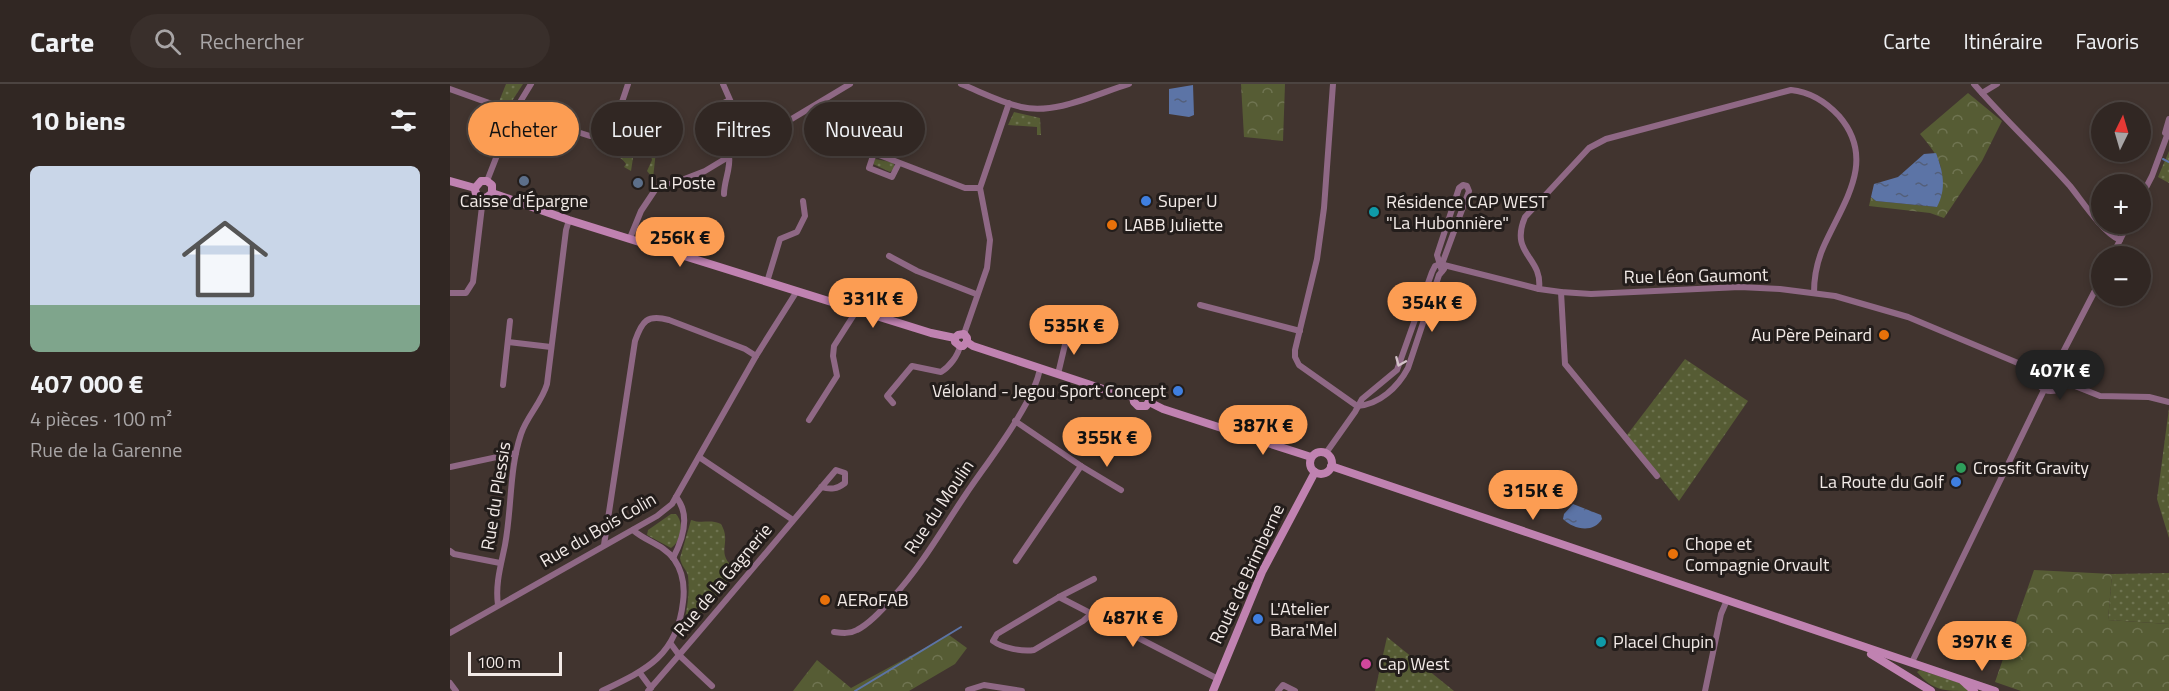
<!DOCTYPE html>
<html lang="fr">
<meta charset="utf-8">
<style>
:root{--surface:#312723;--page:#392f2b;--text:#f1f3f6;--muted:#a8a5a6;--line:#4c4441;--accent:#fc9d53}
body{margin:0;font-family:"Titillium Web",sans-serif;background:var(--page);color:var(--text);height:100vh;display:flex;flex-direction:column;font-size:22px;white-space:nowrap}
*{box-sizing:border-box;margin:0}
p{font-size:20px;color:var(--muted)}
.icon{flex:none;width:33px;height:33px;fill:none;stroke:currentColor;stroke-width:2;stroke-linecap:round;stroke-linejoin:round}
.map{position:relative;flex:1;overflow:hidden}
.panel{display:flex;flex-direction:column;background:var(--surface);width:450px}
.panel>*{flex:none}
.hud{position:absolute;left:18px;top:18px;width:570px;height:54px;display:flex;gap:12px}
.needle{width:39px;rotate:5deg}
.buttons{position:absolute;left:1641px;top:18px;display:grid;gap:12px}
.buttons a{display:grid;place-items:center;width:60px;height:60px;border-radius:50%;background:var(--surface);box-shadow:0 3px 9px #0003,0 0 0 2px var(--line);font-size:30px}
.scale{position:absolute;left:18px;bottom:15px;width:94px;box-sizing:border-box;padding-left:6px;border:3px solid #f2eae7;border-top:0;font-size:16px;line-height:21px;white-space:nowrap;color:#f2eae7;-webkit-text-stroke:4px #231d1b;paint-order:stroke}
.price{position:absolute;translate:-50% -51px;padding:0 14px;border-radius:21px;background:var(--accent);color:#111;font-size:20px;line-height:39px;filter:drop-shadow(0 2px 3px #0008)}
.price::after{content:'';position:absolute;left:50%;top:36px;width:18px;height:14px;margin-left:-9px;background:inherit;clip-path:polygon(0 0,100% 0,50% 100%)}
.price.active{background:#222;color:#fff}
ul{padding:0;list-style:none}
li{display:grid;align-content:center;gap:12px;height:318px;padding:0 30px}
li+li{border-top:2px solid var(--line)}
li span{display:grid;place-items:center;height:186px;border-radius:9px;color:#555}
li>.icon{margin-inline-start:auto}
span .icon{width:108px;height:108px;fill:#fffc;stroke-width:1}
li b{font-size:26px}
h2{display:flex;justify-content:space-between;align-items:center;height:72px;padding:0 30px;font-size:26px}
.tag{padding:0 21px;border-radius:27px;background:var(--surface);box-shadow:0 3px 9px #0003,0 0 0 2px var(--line);font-size:21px;line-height:54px}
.tag.active{background:var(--accent);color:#111}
header{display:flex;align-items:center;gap:36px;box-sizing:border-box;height:84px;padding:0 30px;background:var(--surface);border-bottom:2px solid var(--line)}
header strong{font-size:28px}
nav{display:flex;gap:33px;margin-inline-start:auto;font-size:21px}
.search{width:420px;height:54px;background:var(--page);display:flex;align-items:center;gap:15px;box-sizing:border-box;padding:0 21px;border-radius:33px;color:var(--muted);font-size:22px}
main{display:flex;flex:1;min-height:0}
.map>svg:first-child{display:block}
.green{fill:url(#green-dots)}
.forest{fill:url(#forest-crowns)}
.water{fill:url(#water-ripples)}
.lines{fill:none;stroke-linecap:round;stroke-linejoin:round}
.stream{stroke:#5c74a6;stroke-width:2}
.street{stroke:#8f6885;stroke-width:6}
.secondary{stroke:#c082b1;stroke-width:8}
.oneway{stroke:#d4c3ca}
.service-dot{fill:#5c6f8a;stroke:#231d1b;stroke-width:2}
.shop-dot{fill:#3f7fe0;stroke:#231d1b;stroke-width:2}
.culture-dot{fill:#0f9aa8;stroke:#231d1b;stroke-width:2}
.food-dot{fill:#e8710a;stroke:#231d1b;stroke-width:2}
.leisure-dot{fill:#2e9e5b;stroke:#231d1b;stroke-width:2}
.hotel-dot{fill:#d1479c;stroke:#231d1b;stroke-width:2}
.labels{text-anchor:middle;stroke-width:6;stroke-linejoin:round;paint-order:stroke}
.poi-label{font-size:18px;fill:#f2eae7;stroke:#231d1b;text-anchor:start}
.street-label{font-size:18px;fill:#f2eae7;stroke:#231d1b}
</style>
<header>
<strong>Carte</strong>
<div class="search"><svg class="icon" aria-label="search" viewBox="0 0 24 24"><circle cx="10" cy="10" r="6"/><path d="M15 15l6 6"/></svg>Rechercher</div>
<nav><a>Carte</a><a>Itinéraire</a><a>Favoris</a></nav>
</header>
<main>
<section class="panel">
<h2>10 biens<svg class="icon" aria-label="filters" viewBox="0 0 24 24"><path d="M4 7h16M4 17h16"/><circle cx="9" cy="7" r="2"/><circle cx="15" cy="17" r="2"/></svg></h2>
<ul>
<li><span style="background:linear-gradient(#c9d6e8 75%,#7fa58c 0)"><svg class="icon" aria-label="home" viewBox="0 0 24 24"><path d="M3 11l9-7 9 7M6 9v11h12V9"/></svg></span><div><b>407 000 €</b><p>4 pièces · 100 m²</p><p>Rue de la Garenne</p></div></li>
</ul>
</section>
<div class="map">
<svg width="1719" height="607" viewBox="0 0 1719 607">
<defs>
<pattern id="green-dots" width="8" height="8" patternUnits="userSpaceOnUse" patternTransform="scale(1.5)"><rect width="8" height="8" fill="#565c34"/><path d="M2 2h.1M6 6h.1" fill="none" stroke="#6f7451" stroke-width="1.8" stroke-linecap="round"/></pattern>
<pattern id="forest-crowns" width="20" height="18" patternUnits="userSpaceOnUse" patternTransform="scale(1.5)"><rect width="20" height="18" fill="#565c34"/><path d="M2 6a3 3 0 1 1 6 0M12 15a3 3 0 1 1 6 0" fill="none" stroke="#6f7451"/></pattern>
<pattern id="water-ripples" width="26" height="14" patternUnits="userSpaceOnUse" patternTransform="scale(1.5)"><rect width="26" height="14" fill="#5c74a6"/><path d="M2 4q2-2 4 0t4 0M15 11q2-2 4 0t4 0" fill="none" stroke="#535f7a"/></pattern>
</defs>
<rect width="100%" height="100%" fill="#41342f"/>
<g class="green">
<polygon points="56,0 73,0 62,17 56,23 48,20"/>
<polygon points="564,28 590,34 591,51 587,51 587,43 558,41"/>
<path d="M164,46L206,67L203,94L197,87L202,76C201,68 194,66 186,68L183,74L181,87L174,83L176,80C169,69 154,69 147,56L157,53Z"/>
<polygon points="1719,67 1719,99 1708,93"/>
<polygon points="425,75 441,78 444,80 444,85 440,88 423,80"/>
<polygon points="1235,275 1298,317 1229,417 1177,351"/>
<polygon points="1719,324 1719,454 1707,415"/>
<path d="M221,430H226C235,441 231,457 221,464L197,451L198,446Z"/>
<path d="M241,436C251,440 261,435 271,440C283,460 263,469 287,486L238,547L233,542C237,527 240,509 238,492C237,486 231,482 230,474Z"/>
<polygon points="1719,489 1719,540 1658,536 1662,490"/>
<polygon points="937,553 1004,607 925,607"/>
<path d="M1470,586L1513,600L1521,607C1493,607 1483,607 1467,588Z"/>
</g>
<g class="forest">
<polygon points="791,0 835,0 833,57 794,53"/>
<path d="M1518,9L1552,37L1532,77L1494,134L1480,129L1419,122L1421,113L1426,117L1487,123C1494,84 1496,81 1470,50Z"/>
<polygon points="1584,486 1662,490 1658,536 1719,540 1719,607 1571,607 1545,598"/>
<polygon points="499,551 517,564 505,580 459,607 343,607 367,576 401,604"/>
</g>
<g class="water">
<polygon points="743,1 744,31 739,33 719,30 719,5"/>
<path d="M1486,69C1493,88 1497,104 1487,123L1426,117L1421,113L1424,100L1448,93L1474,70Z"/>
<path d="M1123,420L1151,431L1152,435C1143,450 1123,445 1113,435L1114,430Z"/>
</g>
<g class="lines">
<g class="stream">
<polyline points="1713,75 1719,78"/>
<polyline points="405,607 511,543"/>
</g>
<g class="street">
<polyline points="273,0 284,25 282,28 264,36 262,36 259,26 280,16"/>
<path d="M511,0C531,8 550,18 571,23C606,31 646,10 679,0"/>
<polyline points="883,0 874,124 867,175 845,266 845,273 849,281 907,322"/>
<path d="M1524,0C1554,35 1589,67 1620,102C1633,118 1652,148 1670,156"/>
<path d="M0,5L64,28L140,52C165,48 171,21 178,0"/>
<polyline points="1532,9 1547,0"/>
<polyline points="1715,49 1719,35"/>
<polyline points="449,79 442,93 419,84 424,69 515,104 530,104"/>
<polyline points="37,97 64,28 81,0"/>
<polygon points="1013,101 1017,102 1019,107 992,180 992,187 987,171 1009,104"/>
<path d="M274,110C274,97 281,84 279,72"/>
<polyline points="1690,115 1702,92 1719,46"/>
<polyline points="180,154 191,127 207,103 224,99 255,87 400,0"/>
<polyline points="439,172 467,187 526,210"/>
<polyline points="1662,172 1678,140"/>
<polyline points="317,198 330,155 347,148 355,132 353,117"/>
<path d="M1089,205C1093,172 1059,171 1075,133L1139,64L1156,55L1341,6C1361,8 1376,18 1389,32C1428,77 1392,120 1373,164C1367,178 1364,194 1364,209"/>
<polyline points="1111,208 1115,280 1207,392"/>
<polyline points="0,209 16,209 23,198 33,114"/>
<polyline points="750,221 850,247"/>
<polyline points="514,250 537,184 540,156 530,104 559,19"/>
<polyline points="58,258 101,263"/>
<circle cx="1601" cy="292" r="15"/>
<polyline points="1608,278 1652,193"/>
<polyline points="608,290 618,248"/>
<polyline points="1615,298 1650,312 1699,313 1719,318"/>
<polyline points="53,301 60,237"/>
<path d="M443,319L437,312L462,282L491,288C499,283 508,272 510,262"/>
<path d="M907,322C929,321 948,303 958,284L989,191L994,185"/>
<polyline points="359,336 387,292 383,272 384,262 407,226"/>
<polyline points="565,337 631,382 566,477"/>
<polyline points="876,369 905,328 912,315 947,286 982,188 985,182 990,180 1089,205 1111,208 1141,210 1290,203 1330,205 1385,212 1458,233 1587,287"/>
<polyline points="249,373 343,436"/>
<polyline points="631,382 671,406"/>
<polyline points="0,383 66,369"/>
<path d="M154,461L185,257C192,237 197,230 219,236L295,265L306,272"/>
<polyline points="0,467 4,470 50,479"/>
<path d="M223,474C233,455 241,431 226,413"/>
<polyline points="609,513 768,595"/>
<path d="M48,521C45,500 51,481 55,461C62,424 59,386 71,350C77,332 92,318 97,300L116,146L119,136"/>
<path d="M641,530L633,537L584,566C573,568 552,564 543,557L547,550L609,513L644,495"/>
<path d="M384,548C392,549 400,550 407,546C421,539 434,524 444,512C472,481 493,444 516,410C536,380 585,318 590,284"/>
<polyline points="0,549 207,432 222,420 306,272 347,207"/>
<polyline points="221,560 229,571 262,602"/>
<polyline points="1462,578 1594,306"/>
<polyline points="190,589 201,604"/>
<polyline points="0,599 6,607"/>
<polyline points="518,606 534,601 572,607"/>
<path d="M152,607C196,586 227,572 233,518C235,503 233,488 224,475C214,461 195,457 183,446"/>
<path d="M198,607C262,534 323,460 386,386L395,389V399C387,405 381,406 371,403"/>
<polyline points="828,607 833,601 845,607"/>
<polyline points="1255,607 1271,530 1277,516"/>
</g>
<g class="secondary">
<polyline points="0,97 25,104"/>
<polyline points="25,104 31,97 37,97 42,101 42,109"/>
<path d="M25,104C25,111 29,114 36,114L42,109"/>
<polyline points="42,109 119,136 481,249 505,254 508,251 514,250 517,254 517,258 523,262 656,306 683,313"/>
<polyline points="505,254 505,258 510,262 513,262 517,258"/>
<polyline points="683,313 688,306 694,306 699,311 699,318"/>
<polyline points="683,313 684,318 688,322 696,322 699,318"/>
<polyline points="699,318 713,325 861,373"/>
<circle cx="871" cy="379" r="11"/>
<polyline points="881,382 1545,607"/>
<polyline points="1421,570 1481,607"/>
<polyline points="1513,597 1524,607"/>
<polyline points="763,607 812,488 865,388"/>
</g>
</g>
<defs><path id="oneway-chevron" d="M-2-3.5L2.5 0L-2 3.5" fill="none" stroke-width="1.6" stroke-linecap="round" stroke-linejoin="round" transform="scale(1.5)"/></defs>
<use class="oneway" href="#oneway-chevron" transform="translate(950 278) rotate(113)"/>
<g class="service-dot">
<circle cx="74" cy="97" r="6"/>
<circle cx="188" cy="99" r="6"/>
</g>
<g class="shop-dot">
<circle cx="696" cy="117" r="6"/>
<circle cx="728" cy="307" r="6"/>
<circle cx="1506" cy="398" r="6"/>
<circle cx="808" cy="535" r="6"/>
</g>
<g class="culture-dot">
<circle cx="924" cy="128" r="6"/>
<circle cx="1151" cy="558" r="6"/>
</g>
<g class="food-dot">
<circle cx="662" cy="141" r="6"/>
<circle cx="1434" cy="251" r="6"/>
<circle cx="1223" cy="470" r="6"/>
<circle cx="375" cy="516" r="6"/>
</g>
<circle class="leisure-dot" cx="1511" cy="384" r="6"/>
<circle class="hotel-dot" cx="916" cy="580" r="6"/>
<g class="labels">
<g class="poi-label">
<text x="200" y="105">La Poste</text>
<text x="74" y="123" text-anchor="middle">Caisse d'Épargne</text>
<text x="708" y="123">Super U</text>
<text x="936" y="124">Résidence CAP WEST<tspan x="936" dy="21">"La Hubonnière"</tspan></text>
<text x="674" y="147">LABB Juliette</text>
<text x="1422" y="257" text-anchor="end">Au Père Peinard</text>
<text x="716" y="313" text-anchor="end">Véloland - Jegou Sport Concept</text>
<text x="1523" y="390">Crossfit Gravity</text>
<text x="1494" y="404" text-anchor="end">La Route du Golf</text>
<text x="1235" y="466">Chope et<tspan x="1235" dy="21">Compagnie Orvault</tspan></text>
<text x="387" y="522">AERoFAB</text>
<text x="820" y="531">L'Atelier<tspan x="820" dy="21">Bara'Mel</tspan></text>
<text x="1163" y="564">Placel Chupin</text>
<text x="928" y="586">Cap West</text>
</g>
<g class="street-label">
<text transform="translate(1246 192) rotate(-1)" y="6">Rue Léon Gaumont</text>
<text transform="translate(46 412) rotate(-81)" y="6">Rue du Plessis</text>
<text transform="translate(489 423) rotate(-56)" y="6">Rue du Moulin</text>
<text transform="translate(148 446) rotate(-30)" y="6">Rue du Bois Colin</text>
<text transform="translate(797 490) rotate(-65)" y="6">Route de Brimberne</text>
<text transform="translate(273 496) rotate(-50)" y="6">Rue de la Gagnerie</text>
</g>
</g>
</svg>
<div class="buttons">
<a><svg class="needle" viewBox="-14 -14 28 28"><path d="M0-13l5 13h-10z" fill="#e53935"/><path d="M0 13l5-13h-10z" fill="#a8a5a6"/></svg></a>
<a>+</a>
<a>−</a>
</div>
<div class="scale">100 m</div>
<b class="price" style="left:230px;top:184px">256K €</b>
<b class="price" style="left:423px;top:245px">331K €</b>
<b class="price" style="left:982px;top:249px">354K €</b>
<b class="price" style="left:624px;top:272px">535K €</b>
<b class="price active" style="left:1610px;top:317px">407K €</b>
<b class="price" style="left:813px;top:372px">387K €</b>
<b class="price" style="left:657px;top:384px">355K €</b>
<b class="price" style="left:1083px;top:437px">315K €</b>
<b class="price" style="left:683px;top:564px">487K €</b>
<b class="price" style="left:1532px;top:588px">397K €</b>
<div class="hud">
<a class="tag active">Acheter</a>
<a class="tag">Louer</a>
<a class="tag">Filtres</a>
<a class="tag">Nouveau</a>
</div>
</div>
</main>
